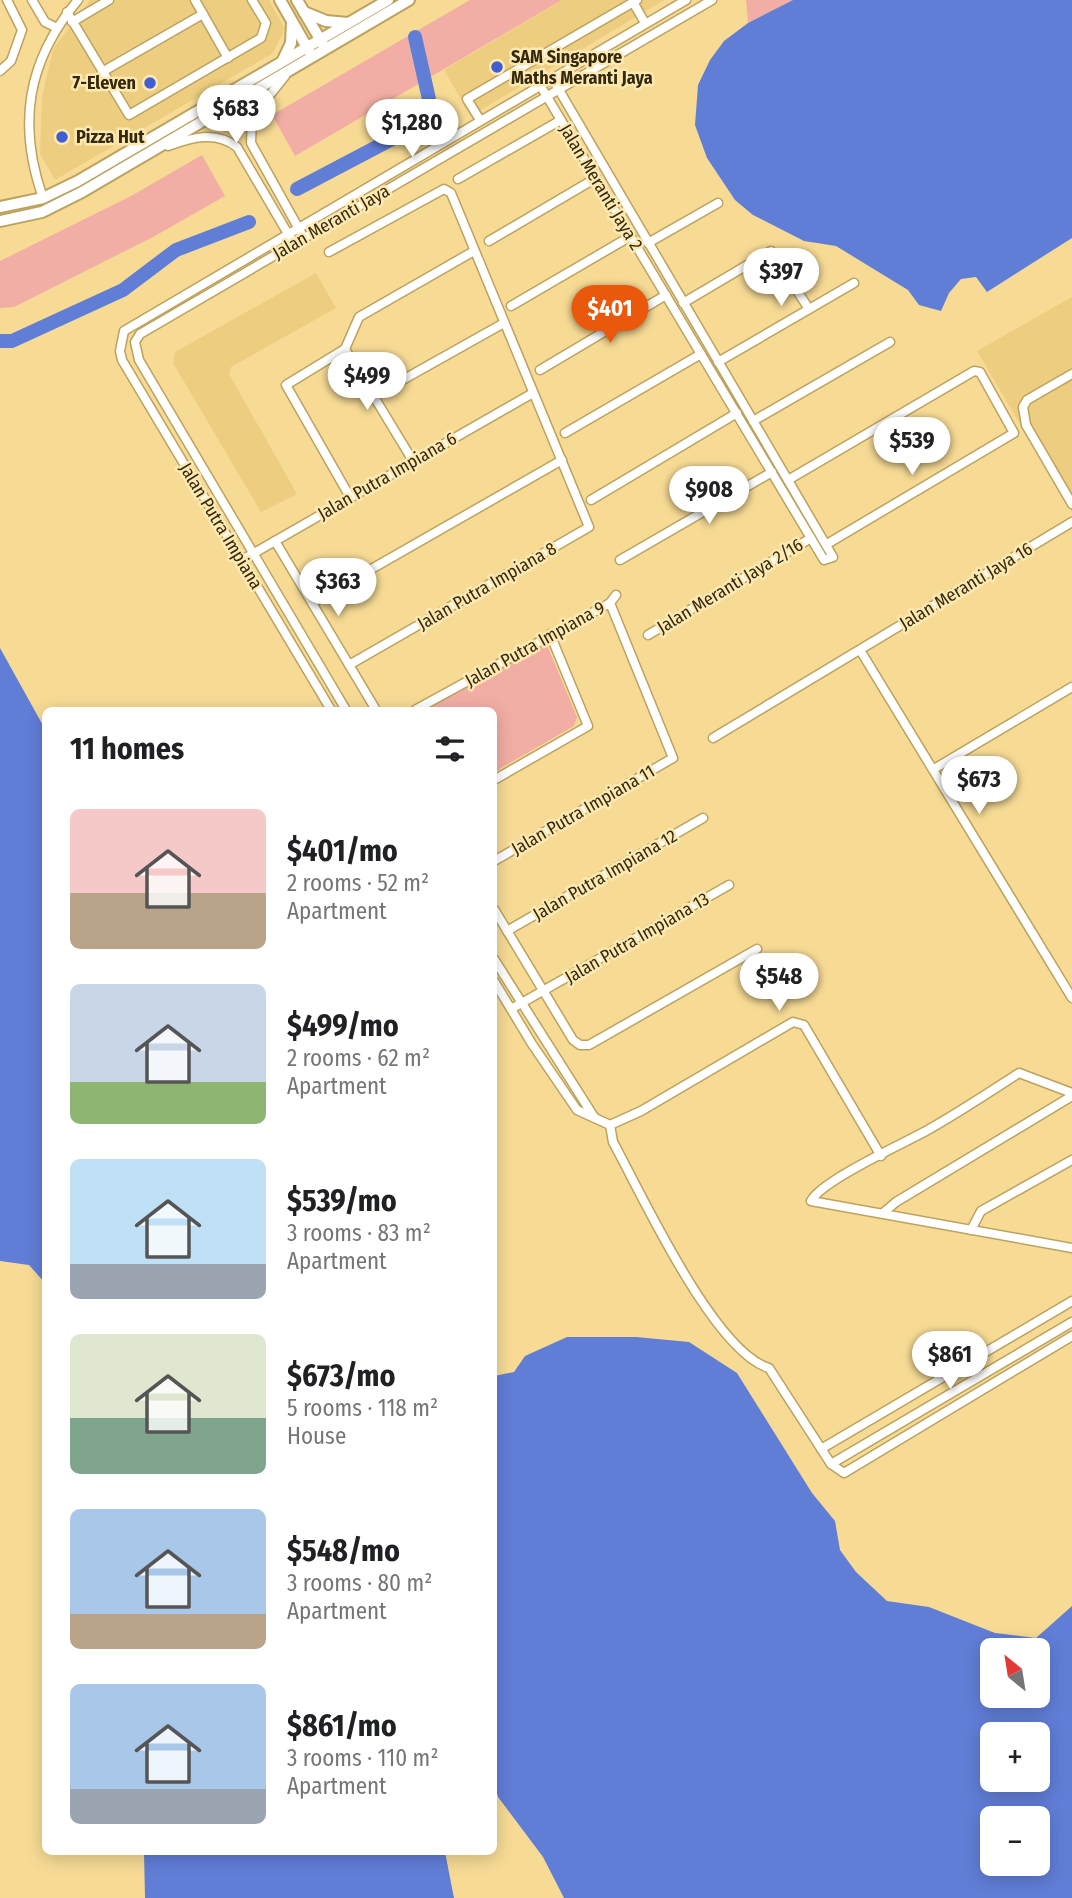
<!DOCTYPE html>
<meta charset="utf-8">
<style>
:root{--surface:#fff;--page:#f2f2f2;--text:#202124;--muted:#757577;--accent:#ea580c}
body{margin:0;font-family:"Fira Sans Condensed",sans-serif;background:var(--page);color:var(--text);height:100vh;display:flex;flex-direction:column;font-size:26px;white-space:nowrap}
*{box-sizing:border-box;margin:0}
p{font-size:23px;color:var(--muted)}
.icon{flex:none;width:38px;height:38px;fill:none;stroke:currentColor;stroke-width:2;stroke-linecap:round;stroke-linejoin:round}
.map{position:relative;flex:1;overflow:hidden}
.drawer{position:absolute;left:42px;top:707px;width:455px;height:1148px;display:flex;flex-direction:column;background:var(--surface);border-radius:10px;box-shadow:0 4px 18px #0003}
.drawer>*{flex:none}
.needle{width:46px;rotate:330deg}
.tools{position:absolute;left:980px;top:1638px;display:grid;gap:14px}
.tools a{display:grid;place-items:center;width:70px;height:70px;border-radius:10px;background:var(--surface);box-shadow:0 4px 18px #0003;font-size:35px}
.price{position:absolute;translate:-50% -60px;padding:0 16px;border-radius:24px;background:#fff;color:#222;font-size:23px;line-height:46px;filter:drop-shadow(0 2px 4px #0008)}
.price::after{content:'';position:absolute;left:50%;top:42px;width:21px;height:16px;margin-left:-10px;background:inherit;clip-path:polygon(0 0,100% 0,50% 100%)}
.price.active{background:var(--accent);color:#fff}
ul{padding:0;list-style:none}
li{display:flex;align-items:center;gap:21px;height:175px;padding:0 28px}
li span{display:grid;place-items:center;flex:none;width:196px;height:140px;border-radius:10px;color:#555}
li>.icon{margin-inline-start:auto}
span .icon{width:84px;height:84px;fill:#fffc;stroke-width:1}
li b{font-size:30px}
h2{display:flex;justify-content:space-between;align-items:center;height:84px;padding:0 28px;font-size:30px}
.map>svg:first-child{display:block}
.built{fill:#edce80}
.green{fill:#f2aea4}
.water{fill:#617ed7;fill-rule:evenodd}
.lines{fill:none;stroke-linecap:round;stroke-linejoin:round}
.river{stroke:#617ed7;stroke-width:14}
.minor-casing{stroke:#bca25e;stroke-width:11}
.major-casing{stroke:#bca25e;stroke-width:14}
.minor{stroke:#fff;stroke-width:8}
.major{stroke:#fff;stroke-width:10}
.poi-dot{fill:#415ed1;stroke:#ffe9b2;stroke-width:2.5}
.labels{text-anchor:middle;stroke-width:5;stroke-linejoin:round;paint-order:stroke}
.poi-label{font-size:18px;font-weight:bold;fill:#34290c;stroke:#ffe9b2;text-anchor:start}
.street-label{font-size:18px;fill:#34290c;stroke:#ffe9b2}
</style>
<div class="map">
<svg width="1072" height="1898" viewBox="0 0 1072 1898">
<rect width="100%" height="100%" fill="#f7db95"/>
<g class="built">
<polygon points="90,0 269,0 285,29 273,53 55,180 40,154 42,97 53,49"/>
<polygon points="563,0 664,0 471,116 444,70"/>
<polygon points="316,273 336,308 231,367 229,374 297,494 261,512 173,363 175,352"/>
<polygon points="1072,297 1072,513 977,351"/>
</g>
<g class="green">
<polygon points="470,0 562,0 295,156 272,115"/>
<polygon points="746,0 793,0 748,23"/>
<polygon points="202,155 225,196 153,237 14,307 0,308 0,261 131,196"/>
<polygon points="543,642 547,645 577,717 574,726 494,772 494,710 424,710"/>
</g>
<g class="water">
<polygon points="793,0 1072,0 1072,238 987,292 976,277 961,279 949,293 941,311 919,305 908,290 836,246 804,241 753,215 735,200 707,158 695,125 698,85 710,60 724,41 748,23"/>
<polygon points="0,648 45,729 45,1283 29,1265 0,1261"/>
<path d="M567,1337H636L689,1342L737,1373L812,1493L835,1521L840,1550L856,1572L887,1601L929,1607L995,1633L1036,1638L1072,1606V1898H564L543,1857L498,1797L494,1782V1376L514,1372L525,1356ZM1038,1650V1696H992V1650ZM992,1734H1038V1780H992ZM992,1818H1038V1864H992Z"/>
<polygon points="144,1852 445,1852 454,1898 145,1898"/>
</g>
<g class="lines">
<g class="river">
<polyline points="297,189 428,120 431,108 415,37"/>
<polyline points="0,341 12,341 123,290 176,250 249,222"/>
</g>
<defs>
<g id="minor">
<polyline points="32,0 45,22 57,28"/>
<polyline points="195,0 228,58"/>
<polyline points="633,2 645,23"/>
<polyline points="67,12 129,115 261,38 266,23 252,0"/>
<polyline points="72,22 109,0"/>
<polyline points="0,71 11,61 22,30 7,0"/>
<polyline points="102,72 203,14"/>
<polyline points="285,76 252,117 251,143 304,238"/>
<polyline points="540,85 824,560 833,557 552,78"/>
<polyline points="480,120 467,99 637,0"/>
<path d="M168,146C191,138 215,130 237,147L294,244"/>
<polyline points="458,179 561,120"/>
<path d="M43,198C17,124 27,61 78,0"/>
<polyline points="489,241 596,178"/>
<polyline points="648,243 718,203"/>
<polyline points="329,252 444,189 451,193 589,527 349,665"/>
<polyline points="683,303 771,251 809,309"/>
<polyline points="511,306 631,236"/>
<polyline points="345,349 413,461"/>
<polyline points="718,362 854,283"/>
<polyline points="540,370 666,295"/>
<polyline points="1072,374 1027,400 1023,407 1026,425 1072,504"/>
<polyline points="390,387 504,323"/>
<polyline points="753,421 890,342"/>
<polyline points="565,433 701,354"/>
<polyline points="788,480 974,371 980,372 1014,433 827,544"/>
<polyline points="350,497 286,385 345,349 359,317 474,251"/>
<polyline points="591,500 737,413"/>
<polyline points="275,541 376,710"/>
<polyline points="242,560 533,393"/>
<polyline points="620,560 772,472"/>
<polyline points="312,603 562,460"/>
<polyline points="648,635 811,538"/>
<polyline points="860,650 1072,998"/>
<polyline points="331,710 122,360 120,351 124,331 686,0"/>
<polyline points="346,710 139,360 135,342 140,334 712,0"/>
<polyline points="415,710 610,603 616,595"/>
<polyline points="713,738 1072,522"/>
<polyline points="934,769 1072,687"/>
<polyline points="494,780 588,726 550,634"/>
<polyline points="494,861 673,758 610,603"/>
<polyline points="494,909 573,1040 580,1045 589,1045 757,949"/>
<polyline points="507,931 703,818"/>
<polyline points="494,959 594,1117"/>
<polyline points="494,981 532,1044 577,1110 610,1125 641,1111 793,1022 804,1025 881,1156"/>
<polyline points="511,1009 729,885"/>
<path d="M1072,1093L1019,1073C988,1093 958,1113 926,1131C902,1144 821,1181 811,1201L1072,1248"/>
<path d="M610,1125L613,1142C642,1195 714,1352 769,1368L831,1464L844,1473L1072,1336"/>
<polyline points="883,1213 896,1202 1072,1096"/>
<polyline points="971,1230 981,1211 1072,1160"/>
<polyline points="821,1449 1072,1301"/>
<polyline points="831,1464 1072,1322"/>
</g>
<g id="major">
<polyline points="280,0 309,51"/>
<polyline points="297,0 324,46"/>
<polyline points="304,12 326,21 348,23"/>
<polyline points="283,60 291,43 292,22"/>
<polyline points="0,207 43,198 78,181 388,0"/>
<polyline points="0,221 42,212 82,192 409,0"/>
</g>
</defs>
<use href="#minor" class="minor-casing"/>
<use href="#major" class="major-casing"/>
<use href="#minor" class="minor"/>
<use href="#major" class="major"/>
</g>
<g class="poi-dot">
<circle cx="497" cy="67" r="7"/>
<circle cx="150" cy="83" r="7"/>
<circle cx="62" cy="137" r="7"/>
</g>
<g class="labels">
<g class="poi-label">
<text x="511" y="63">SAM Singapore<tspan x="511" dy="21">Maths Meranti Jaya</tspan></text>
<text x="136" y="89" text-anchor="end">7-Eleven</text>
<text x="76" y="143">Pizza Hut</text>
</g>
<g class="street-label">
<text transform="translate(601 187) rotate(59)" y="6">Jalan Meranti Jaya 2</text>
<text transform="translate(331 222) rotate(-30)" y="6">Jalan Meranti Jaya</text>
<text transform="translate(387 476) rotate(-30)" y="6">Jalan Putra Impiana 6</text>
<text transform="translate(221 526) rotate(59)" y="6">Jalan Putra Impiana</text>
<text transform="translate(487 586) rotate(-30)" y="6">Jalan Putra Impiana 8</text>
<text transform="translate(730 586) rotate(-31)" y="6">Jalan Meranti Jaya 2/16</text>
<text transform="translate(966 586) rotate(-31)" y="6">Jalan Meranti Jaya 16</text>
<text transform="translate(535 644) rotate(-29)" y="6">Jalan Putra Impiana 9</text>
<text transform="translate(583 810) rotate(-30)" y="6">Jalan Putra Impiana 11</text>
<text transform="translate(605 875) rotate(-30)" y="6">Jalan Putra Impiana 12</text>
<text transform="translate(637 938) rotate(-30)" y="6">Jalan Putra Impiana 13</text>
</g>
</g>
</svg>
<div class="tools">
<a><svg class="needle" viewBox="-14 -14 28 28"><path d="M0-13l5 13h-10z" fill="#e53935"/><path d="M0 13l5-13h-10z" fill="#757577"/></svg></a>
<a>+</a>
<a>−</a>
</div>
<b class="price" style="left:236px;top:145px">$683</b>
<b class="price" style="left:412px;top:159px">$1,280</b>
<b class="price" style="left:781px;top:308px">$397</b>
<b class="price active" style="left:610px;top:345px">$401</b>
<b class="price" style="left:367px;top:412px">$499</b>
<b class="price" style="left:912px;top:477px">$539</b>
<b class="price" style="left:709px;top:526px">$908</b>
<b class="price" style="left:338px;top:618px">$363</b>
<b class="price" style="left:979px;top:816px">$673</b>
<b class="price" style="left:779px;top:1013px">$548</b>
<b class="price" style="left:950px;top:1391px">$861</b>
<section class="drawer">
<h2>11 homes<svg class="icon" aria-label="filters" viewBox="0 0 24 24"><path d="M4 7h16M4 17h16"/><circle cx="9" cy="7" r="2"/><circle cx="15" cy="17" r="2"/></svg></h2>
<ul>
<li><span style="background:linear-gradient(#f6c9c9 60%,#b9a48a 0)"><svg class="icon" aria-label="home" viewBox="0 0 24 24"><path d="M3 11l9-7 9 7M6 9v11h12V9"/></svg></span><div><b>$401/mo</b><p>2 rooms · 52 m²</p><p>Apartment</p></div></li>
<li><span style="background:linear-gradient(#c9d6e8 70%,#8fb573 0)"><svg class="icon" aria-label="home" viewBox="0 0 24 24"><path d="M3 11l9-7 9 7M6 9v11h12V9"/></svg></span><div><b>$499/mo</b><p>2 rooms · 62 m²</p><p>Apartment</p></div></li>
<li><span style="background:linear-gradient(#bfe0f5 75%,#9aa5b1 0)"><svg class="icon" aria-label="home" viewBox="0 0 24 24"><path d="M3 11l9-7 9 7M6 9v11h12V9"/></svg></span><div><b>$539/mo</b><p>3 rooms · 83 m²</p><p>Apartment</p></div></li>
<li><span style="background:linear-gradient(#dfe7d0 60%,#7fa58c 0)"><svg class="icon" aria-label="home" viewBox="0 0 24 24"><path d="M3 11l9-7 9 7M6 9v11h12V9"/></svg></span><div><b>$673/mo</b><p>5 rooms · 118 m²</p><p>House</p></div></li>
<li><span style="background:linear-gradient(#a9c7e8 75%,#b9a48a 0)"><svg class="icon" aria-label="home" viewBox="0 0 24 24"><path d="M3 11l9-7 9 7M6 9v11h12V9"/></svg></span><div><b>$548/mo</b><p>3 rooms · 80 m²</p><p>Apartment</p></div></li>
<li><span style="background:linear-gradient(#a9c7e8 75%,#9aa5b1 0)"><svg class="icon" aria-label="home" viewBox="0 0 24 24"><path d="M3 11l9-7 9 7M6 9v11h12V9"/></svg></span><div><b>$861/mo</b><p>3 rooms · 110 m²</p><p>Apartment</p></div></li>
</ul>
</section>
</div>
